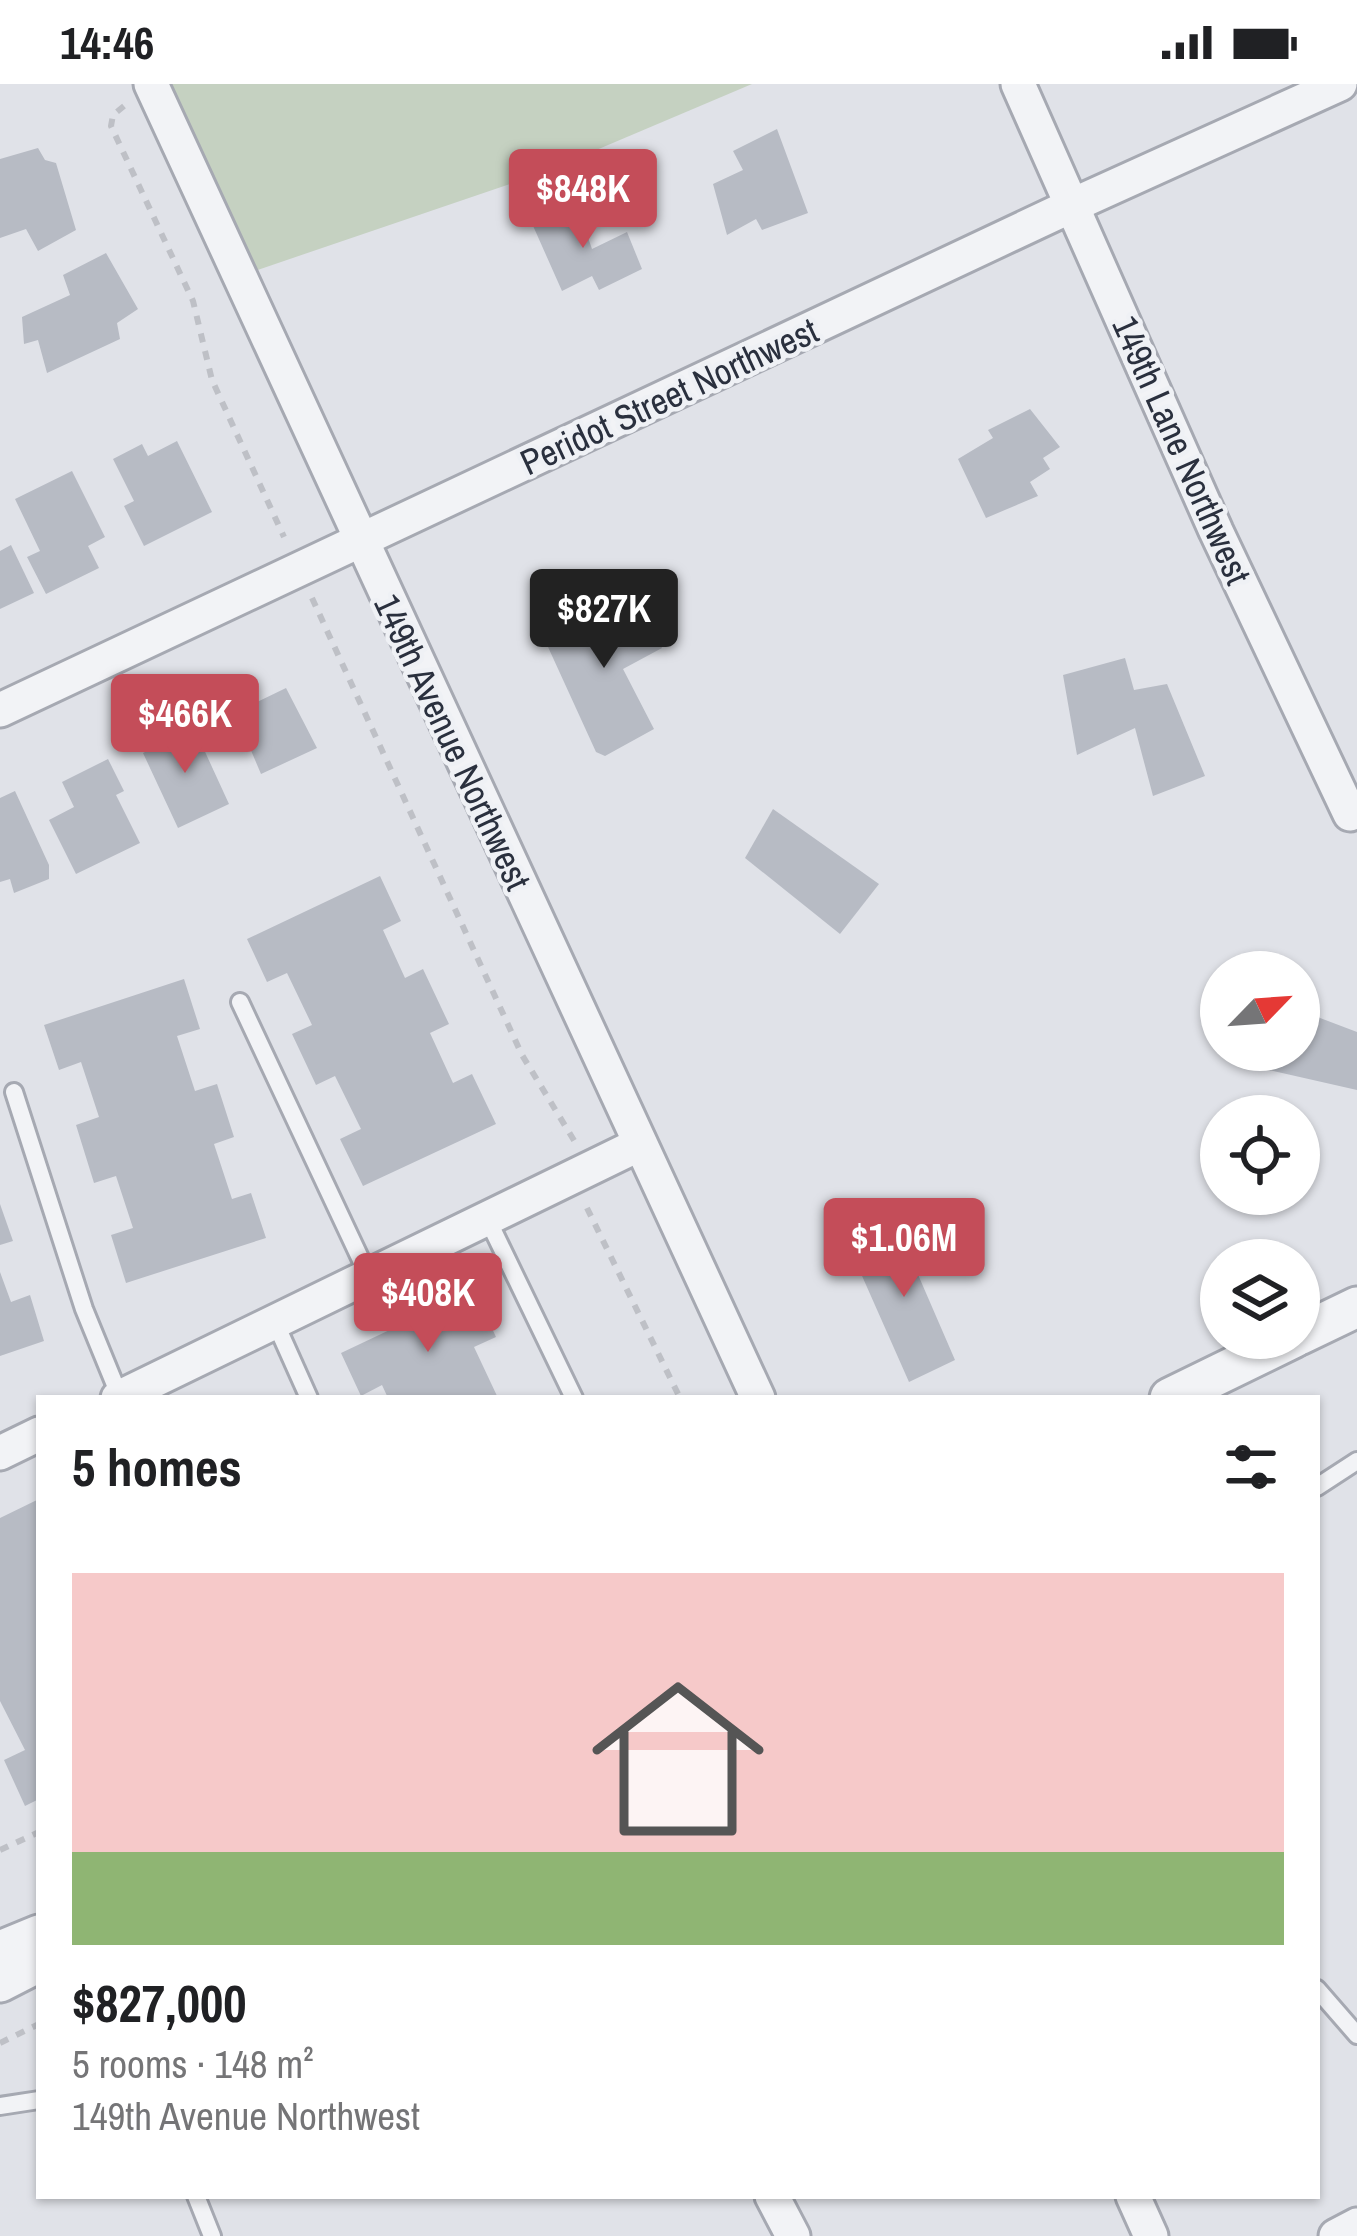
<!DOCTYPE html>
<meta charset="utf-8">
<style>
:root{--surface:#fff;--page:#f6f6f6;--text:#202124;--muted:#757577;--line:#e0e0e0;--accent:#c44d59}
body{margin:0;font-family:"Archivo Narrow",sans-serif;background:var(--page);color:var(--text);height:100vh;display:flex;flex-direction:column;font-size:45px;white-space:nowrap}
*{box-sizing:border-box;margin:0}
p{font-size:39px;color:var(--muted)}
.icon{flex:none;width:66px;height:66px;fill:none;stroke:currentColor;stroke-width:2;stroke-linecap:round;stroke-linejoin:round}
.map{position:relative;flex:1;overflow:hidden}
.sheet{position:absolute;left:36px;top:1311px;width:1284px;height:804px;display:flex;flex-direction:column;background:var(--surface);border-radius:0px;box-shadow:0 3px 9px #0004}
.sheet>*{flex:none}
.needle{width:78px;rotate:65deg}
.tools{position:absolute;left:1200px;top:867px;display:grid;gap:24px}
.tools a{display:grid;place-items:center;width:120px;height:120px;border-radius:50%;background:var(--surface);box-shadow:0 3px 9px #0004;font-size:60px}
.price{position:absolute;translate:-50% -102px;padding:0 27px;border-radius:12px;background:var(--accent);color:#fff;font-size:39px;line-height:78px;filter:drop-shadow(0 3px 6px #0008)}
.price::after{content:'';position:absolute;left:50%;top:72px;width:36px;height:27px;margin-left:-18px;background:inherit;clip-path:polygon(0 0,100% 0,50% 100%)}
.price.current{background:#222;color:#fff}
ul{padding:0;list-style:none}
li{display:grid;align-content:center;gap:24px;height:636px;padding:0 36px}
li+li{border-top:3px solid var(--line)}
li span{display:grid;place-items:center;height:372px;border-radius:0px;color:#555}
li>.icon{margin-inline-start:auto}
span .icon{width:216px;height:216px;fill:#fffc;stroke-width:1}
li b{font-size:51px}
h2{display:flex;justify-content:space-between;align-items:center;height:144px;padding:0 36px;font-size:51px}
.status{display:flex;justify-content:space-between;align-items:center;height:84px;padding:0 60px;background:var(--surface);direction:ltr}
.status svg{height:33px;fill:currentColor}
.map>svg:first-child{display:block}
.green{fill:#c5d1c1}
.building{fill:#b7bbc4}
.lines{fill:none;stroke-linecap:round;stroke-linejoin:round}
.service-casing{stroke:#a6a9b2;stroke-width:22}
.minor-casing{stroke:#a6a9b2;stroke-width:39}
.tertiary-casing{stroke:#a6a9b2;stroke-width:45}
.path{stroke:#bec0c6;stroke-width:6;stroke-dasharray:9 9;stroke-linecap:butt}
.service{stroke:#f2f3f6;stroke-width:16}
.minor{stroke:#f2f3f6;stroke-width:33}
.tertiary{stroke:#f2f3f6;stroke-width:39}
.labels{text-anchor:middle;stroke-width:9;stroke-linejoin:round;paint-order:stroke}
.street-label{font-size:36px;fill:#2a303e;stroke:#eff1f5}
</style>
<div class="status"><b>14:46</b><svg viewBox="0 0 49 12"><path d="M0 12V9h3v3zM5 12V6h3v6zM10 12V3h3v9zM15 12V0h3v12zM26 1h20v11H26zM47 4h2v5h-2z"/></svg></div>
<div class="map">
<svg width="1357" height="2152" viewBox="0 0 1357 2152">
<rect width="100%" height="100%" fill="#e0e2e8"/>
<polygon class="green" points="147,0 752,0 542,89 237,193"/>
<g class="building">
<polygon points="777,45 808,129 762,146 756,135 727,151 713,100 743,86 733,67"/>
<polygon points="38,64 45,76 56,79 76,146 38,167 26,145 0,154 0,75"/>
<polygon points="576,119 592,165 627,148 642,185 599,206 592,192 562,207 530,135"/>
<polygon points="106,169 138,225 117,239 120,255 47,289 38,256 24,260 22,233 70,211 63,191"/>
<polygon points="1030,325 1060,363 1043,374 1050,385 1030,398 1038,412 986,434 958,375 993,354 988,346"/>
<polygon points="177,357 212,428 144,462 124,422 134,417 113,375 142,360 148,372"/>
<polygon points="72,387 105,453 88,462 99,484 46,510 27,473 40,467 15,415"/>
<polygon points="11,461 34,509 0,525 0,467"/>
<polygon points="596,518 604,537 638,518 662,564 623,585 654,645 605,672 596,668 543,552 569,529"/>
<polygon points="1125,574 1134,606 1167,600 1205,692 1153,712 1135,644 1077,671 1063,591"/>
<polygon points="286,604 317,664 261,690 247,657 231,664 213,628 247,611 253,620"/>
<polygon points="168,644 174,656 195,646 229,720 178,744 143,669 153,664 148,653"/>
<polygon points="108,675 124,707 116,711 140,759 76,790 49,736 74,723 62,698"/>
<polygon points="15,707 49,781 49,795 14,809 10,795 0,798 0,714"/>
<polygon points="773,725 879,800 840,850 745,774"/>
<polygon points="380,792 401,837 383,846 405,894 423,885 449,940 430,949 453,999 472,990 496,1040 363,1102 340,1055 361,1045 335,992 316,1001 292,950 312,941 287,889 267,898 247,855"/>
<polygon points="184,895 200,945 177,952 195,1007 217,1000 234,1053 214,1060 232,1115 251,1109 266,1154 126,1199 111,1151 133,1144 116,1092 94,1099 76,1041 99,1033 81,978 59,986 44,941"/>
<polygon points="1299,926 1357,948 1357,1006 1242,980 1244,966 1299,966"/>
<polygon points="0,1120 13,1157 0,1161"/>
<polygon points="919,1138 932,1168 913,1179 955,1276 909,1298 851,1167"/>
<polygon points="0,1188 11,1218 30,1211 44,1257 0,1272"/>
<polygon points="474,1206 496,1253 474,1263 498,1314 388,1314 382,1301 361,1312 341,1269"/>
<polygon points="39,1415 39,1715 25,1722 4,1676 25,1666 0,1617 0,1434"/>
</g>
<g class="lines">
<defs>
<g id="service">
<polyline points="240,918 369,1193"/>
<polyline points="14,1008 84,1225 120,1313"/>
<polyline points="488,1136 574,1314"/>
<polyline points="275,1238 309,1314"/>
<polyline points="1317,1403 1357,1377"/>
<polyline points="1317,1905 1357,1951"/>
<polyline points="0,2022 39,2016"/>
<polyline points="196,2112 212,2152"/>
</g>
<g id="minor">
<polyline points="151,0 758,1314"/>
<polyline points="1018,0 1216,447 1350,730"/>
<polyline points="0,626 1073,121 1340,0"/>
<polyline points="118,1314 640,1060"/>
<polyline points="0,1369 39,1350"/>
<polyline points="772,2112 793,2152"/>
<polyline points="1133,2112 1151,2152"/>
<polyline points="1336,2152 1357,2141"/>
</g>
<g id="tertiary">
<polyline points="1299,1251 1357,1223"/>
<polyline points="1170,1314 1293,1254"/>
<polyline points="0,1867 39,1851"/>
<polyline points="0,1898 39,1878"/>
</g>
</defs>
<use href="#service" class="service-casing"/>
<use href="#minor" class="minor-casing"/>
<use href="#tertiary" class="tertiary-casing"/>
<g class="path">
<polyline points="124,22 113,31 111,42 193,217 212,296 284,453"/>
<polyline points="312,514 522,971 575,1058"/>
<polyline points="587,1124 680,1314"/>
<polyline points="0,1766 39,1748"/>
<polyline points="0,1959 39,1940"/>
</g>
<use href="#service" class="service"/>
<use href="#minor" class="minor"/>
<use href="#tertiary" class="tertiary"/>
</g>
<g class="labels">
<g class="street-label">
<text transform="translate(669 312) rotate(-25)" y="13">Peridot Street Northwest</text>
<text transform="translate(1182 366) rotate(66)" y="13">149th Lane Northwest</text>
<text transform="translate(453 658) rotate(65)" y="13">149th Avenue Northwest</text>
</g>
</g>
</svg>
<div class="tools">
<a><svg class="needle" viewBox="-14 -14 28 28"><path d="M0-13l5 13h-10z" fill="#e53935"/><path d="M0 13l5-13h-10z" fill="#757577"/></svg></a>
<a><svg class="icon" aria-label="locate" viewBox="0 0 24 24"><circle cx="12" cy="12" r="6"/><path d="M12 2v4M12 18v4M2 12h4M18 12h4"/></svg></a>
<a><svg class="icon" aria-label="layers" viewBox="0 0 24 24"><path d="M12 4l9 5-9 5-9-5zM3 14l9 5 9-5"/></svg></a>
</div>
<b class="price" style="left:583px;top:167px">$848K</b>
<b class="price current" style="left:604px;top:587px">$827K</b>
<b class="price" style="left:185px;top:692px">$466K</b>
<b class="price" style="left:904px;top:1216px">$1.06M</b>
<b class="price" style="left:428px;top:1271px">$408K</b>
<section class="sheet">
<h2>5 homes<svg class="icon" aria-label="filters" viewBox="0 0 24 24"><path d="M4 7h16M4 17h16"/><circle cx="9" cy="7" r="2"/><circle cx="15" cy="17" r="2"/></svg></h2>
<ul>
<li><span style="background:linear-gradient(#f6c9c9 75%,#8fb573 0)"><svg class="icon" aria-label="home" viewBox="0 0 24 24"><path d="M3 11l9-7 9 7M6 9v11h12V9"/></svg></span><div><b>$827,000</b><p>5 rooms · 148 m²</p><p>149th Avenue Northwest</p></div></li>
</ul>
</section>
</div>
